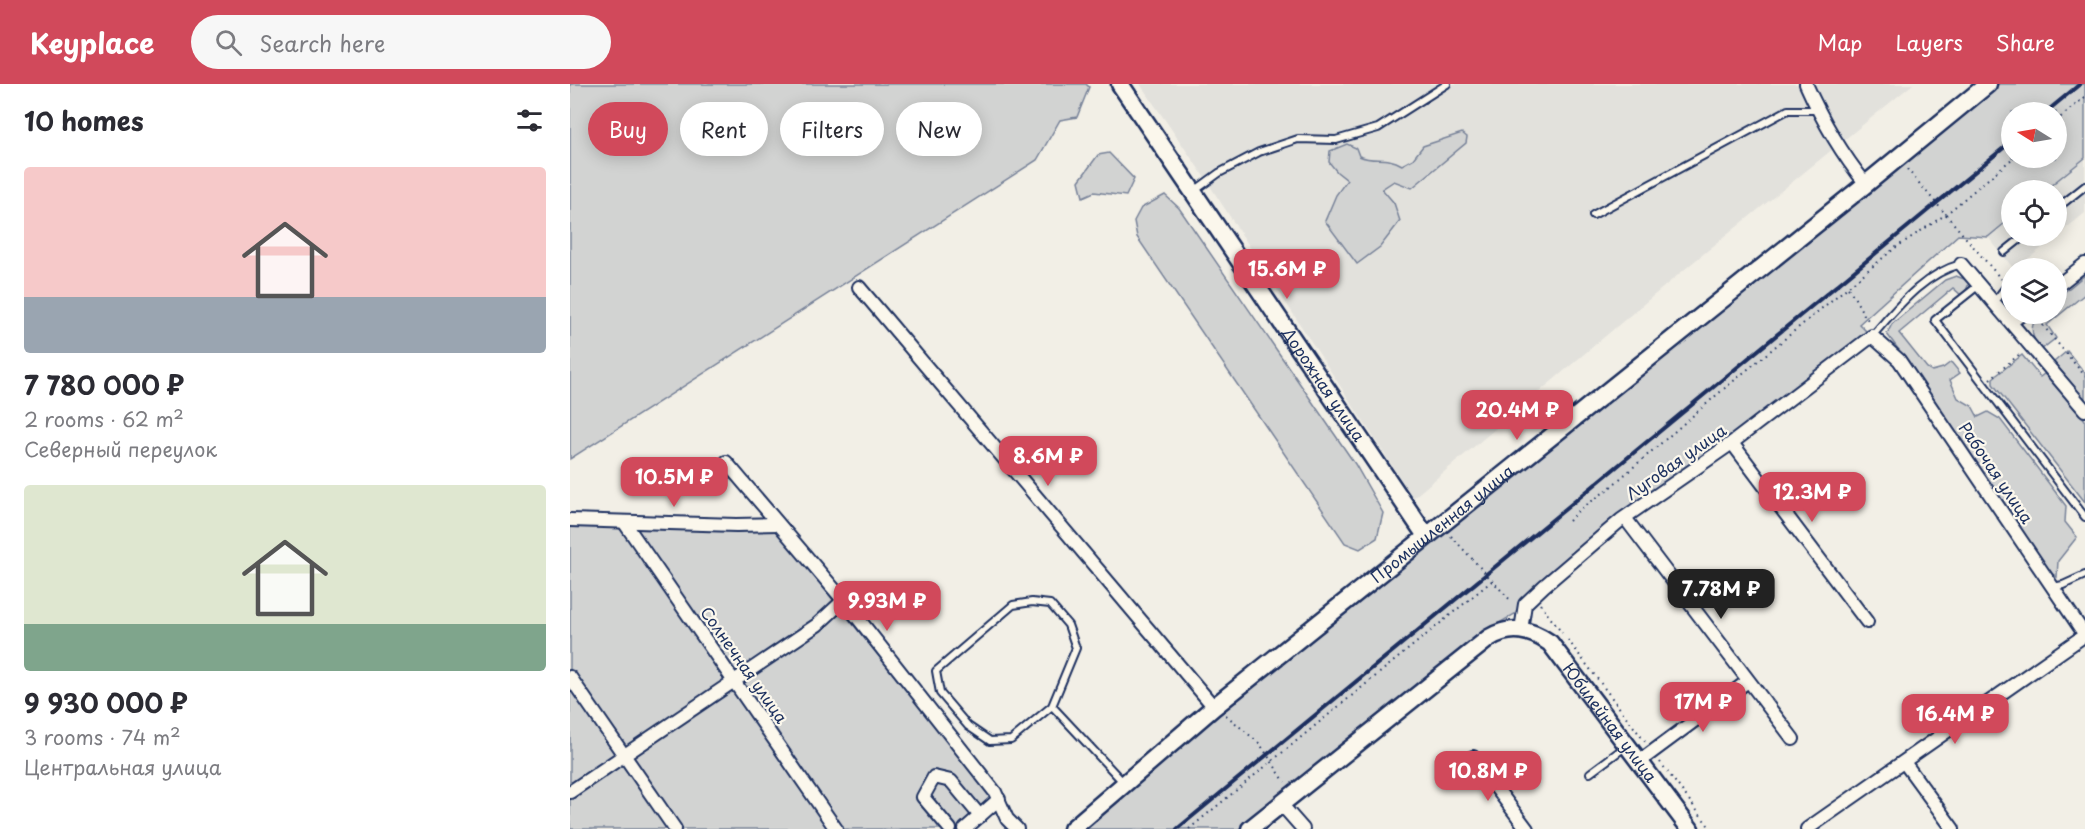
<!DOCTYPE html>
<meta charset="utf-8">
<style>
:root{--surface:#fff;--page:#f7f7f7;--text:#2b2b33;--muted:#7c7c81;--accent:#d1495b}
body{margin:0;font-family:"Playpen Sans",sans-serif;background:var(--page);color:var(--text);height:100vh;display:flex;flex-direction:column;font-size:22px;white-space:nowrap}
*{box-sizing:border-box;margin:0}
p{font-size:20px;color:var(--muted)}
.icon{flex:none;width:33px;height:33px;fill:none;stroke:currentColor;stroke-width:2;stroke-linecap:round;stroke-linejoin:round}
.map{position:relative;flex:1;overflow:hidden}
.side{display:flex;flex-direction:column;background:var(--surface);width:570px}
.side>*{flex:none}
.banner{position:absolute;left:18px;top:18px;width:570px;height:54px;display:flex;gap:12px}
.needle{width:39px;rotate:281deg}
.controls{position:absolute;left:1431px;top:18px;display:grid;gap:12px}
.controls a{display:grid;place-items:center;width:66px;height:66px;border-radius:50%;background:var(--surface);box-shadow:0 3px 15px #0003;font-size:30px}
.price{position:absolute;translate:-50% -51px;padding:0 14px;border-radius:12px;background:var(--accent);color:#fff;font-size:20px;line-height:39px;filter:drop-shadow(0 2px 3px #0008)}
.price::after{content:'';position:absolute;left:50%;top:36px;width:18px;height:14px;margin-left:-9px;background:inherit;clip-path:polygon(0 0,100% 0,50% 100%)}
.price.active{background:#222;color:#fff}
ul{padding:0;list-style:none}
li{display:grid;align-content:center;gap:12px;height:318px;padding:0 24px}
li span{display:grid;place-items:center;height:186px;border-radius:6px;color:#555}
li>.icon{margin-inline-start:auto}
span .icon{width:108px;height:108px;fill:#fffc;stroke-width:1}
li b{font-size:26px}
h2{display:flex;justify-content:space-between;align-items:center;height:72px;padding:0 24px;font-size:26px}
.chip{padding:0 21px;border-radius:27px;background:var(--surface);box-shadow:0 3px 15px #0003;font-size:21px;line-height:54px}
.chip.active{background:var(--accent);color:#fff}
header{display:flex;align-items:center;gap:36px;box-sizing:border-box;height:84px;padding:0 30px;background:var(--accent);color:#fff}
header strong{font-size:28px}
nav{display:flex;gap:33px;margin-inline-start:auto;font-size:21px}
.search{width:420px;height:54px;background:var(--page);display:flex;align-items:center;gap:15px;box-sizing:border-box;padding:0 21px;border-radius:33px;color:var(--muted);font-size:22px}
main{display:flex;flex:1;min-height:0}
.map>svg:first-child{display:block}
.built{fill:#e2e1dc}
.green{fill:#d2d3d2;stroke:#768198;stroke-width:1.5;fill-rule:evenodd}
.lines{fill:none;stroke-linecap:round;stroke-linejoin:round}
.lane-casing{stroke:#1b2f5e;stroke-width:10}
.street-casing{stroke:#1b2f5e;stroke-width:16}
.secondary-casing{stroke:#1b2f5e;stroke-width:21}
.path{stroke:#1b2f5e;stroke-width:2;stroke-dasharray:1.5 4.5;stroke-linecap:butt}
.lane{stroke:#fbf7ec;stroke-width:6}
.street{stroke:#fbf7ec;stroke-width:12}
.secondary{stroke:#fbf7ec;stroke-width:16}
.rail{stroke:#1b2f5e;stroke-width:4}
.labels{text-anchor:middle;stroke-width:4.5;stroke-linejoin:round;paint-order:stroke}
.street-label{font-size:16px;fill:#1b2f5e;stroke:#fbf7ec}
</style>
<header>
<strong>Keyplace</strong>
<div class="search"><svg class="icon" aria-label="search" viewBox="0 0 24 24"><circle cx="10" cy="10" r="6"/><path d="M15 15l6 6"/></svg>Search here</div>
<nav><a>Map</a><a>Layers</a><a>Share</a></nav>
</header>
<main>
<section class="side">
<h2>10 homes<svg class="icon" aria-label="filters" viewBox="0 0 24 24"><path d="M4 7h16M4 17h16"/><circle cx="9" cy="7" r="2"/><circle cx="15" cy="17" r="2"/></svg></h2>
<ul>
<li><span style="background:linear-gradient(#f6c9c9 70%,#9aa5b1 0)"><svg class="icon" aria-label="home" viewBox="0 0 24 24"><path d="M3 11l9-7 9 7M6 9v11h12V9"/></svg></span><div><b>7 780 000 ₽</b><p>2 rooms · 62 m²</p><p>Северный переулок</p></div></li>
<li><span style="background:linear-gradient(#dfe7d0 75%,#7fa58c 0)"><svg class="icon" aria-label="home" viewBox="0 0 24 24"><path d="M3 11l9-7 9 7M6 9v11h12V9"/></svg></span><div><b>9 930 000 ₽</b><p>3 rooms · 74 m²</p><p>Центральная улица</p></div></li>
</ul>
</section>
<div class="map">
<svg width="1515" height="745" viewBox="0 0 1515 745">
<rect width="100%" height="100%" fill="#f2efe6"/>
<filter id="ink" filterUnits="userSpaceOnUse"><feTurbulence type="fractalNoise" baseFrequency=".0167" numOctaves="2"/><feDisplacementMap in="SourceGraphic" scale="12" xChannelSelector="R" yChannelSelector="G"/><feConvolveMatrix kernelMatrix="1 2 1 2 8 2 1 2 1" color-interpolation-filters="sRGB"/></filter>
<g filter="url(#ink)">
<g class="built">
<polygon points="570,0 1343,0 1121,180 843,414 629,85"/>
<polygon points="1515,74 1515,129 1447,184 1443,184 1418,153 1441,134 1442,152 1486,152 1486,106 1475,106"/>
</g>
<g class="green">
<polygon points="0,0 516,0 519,3 507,33 490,36 467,76 0,375"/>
<path d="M1428,0H1515V74L1475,106H1442L1441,134L1418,153L1388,151L1289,240L1297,248L1161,353L950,527L917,546L669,745H514L773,524ZM1442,28H1486V74H1442Z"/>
<path d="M892,49L897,53L896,59L842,104L824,97L812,105L824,119L830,137L810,163L787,180L755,137L766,111L777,96L767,88L759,78L760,67L777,60L786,64L789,72C805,79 816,71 832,81L843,75L853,62Z"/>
<polygon points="539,69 564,95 556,112 524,108 513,113 509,97 528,71"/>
<polygon points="595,111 609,124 785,380 813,429 807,454 790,465 775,459 567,153 564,137 571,124"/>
<path d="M1515,191V210L1477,241L1486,254L1472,265C1461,254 1458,243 1469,230H1486L1487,214Z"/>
<polygon points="1386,192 1394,195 1399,199 1395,209 1391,211 1383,204 1329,249 1357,284 1362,287 1373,284 1381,278 1390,289 1380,296 1388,314 1402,322 1408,333 1418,328 1430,335 1496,422 1495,438 1507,453 1488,477 1487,493 1467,479 1412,397 1334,273 1317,250 1322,240 1375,196"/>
<polygon points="1497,267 1515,289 1515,316 1484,278"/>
<polygon points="1452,271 1470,293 1474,290 1487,301 1515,336 1515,418 1423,300 1423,294"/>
<polygon points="0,438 205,444 428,719 395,745 0,745"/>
</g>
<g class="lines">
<defs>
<g id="lane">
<polyline points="623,108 649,89 689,68 728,55 766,56 808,44 877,0"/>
<polyline points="1486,125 1515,102"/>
<polyline points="1023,131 1218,26 1248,26"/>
<polyline points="1434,168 1454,152"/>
<polyline points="1409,201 1365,236 1515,433"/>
<polyline points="1424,218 1435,204 1442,200"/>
<path d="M1302,252C1327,224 1353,190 1391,180"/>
<polyline points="1483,503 1493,501 1515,491"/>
<polyline points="482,622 441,656 420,657 398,642 370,609 366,587 443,521 462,518 480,520 498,541 506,564 482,622 553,698"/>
<polyline points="1020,689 1055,663"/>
</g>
<g id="street">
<path d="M1236,0C1252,36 1271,69 1296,100"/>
<polyline points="1391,180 1515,326"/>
<polyline points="289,203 644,623"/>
<polyline points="1486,203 1515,180"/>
<polyline points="1441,238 1452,230"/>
<polyline points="1162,359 1297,538"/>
<polyline points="156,378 280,524 425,708 437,735 447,745"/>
<polyline points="1055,434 1223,655"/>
<polyline points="0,436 166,441 208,440"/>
<polyline points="54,438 266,745"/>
<polyline points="951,546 955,520 974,502 1051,436 1159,361 1302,252 1329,276 1515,551 1237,745"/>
<polyline points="0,593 105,745"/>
<polyline points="903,673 957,745"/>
<polyline points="1070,677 1178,597"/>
<polyline points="1334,678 1383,745"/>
<polyline points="0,708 247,541 273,517"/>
<polyline points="711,720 733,745"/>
<polyline points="380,745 353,713 364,693 381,697 410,732"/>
<polyline points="395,745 429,715"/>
</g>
<g id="secondary">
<path id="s1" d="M550,0L856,452"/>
<path id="s2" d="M502,745L644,623L1296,100L1418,0"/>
<path id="s3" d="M680,745L919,554C941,541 960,545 980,559L1120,745"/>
</g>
</defs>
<use href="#lane" class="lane-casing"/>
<use href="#street" class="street-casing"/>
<use href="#secondary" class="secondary-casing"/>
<g class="path">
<polyline points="1486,37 1515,13"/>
<polyline points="1337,85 1431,195"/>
<path d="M1278,204C1287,215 1290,228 1300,238"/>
<polyline points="1465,232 1515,292"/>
<polyline points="1420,295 1451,269"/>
<polyline points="999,437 1007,428 1037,406 1149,309 1325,164 1375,131 1443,74"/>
<polyline points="881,452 942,518"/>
<polyline points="970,520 992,549"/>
<polyline points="998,556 1076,659"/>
<polyline points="656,631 690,660 715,698"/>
<polyline points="1090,678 1141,745"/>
<polyline points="619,745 923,496"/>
</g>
<use href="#lane" class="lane"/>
<use href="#street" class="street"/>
<use href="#secondary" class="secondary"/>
<g class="rail">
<polyline points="1476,28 1510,0"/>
<polyline points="607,745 1442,57"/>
</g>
</g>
</g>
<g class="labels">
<g class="street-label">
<text dy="6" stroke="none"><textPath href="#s1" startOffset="363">Дорожная улица</textPath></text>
<text transform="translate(1106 378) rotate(-35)" y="6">Луговая улица</text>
<text transform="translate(1426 389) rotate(56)" y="6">Рабочая улица</text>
<text dy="6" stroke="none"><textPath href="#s2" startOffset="480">Промышленная улица</textPath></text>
<text transform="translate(174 581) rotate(55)" y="6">Солнечная улица</text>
<text dy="6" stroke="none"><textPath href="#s3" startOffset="471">Юбилейная улица</textPath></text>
</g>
</g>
</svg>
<div class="controls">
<a><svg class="needle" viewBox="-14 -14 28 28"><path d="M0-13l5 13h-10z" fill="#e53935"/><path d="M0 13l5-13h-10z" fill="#7c7c81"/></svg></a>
<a><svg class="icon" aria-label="locate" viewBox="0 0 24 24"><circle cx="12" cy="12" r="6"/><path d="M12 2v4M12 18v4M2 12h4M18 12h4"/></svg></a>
<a><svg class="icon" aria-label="layers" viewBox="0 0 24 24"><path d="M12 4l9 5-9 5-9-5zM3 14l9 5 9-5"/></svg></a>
</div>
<b class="price" style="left:717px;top:216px">15.6M ₽</b>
<b class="price" style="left:947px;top:357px">20.4M ₽</b>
<b class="price" style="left:478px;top:403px">8.6M ₽</b>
<b class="price" style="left:104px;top:424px">10.5M ₽</b>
<b class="price" style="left:1242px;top:439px">12.3M ₽</b>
<b class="price active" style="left:1151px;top:536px">7.78M ₽</b>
<b class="price" style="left:317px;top:548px">9.93M ₽</b>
<b class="price" style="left:1133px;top:649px">17M ₽</b>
<b class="price" style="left:1385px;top:661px">16.4M ₽</b>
<b class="price" style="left:918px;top:718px">10.8M ₽</b>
<div class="banner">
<a class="chip active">Buy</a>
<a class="chip">Rent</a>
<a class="chip">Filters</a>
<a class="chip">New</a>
</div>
</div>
</main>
